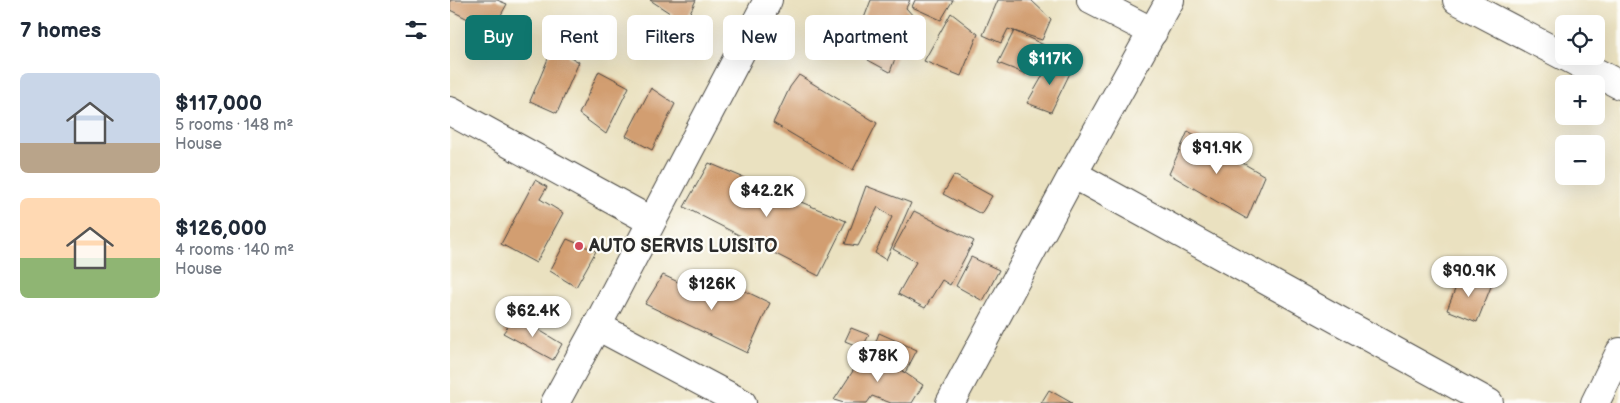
<!DOCTYPE html>
<meta charset="utf-8">
<style>
:root{--surface:#fff;--page:#f6f6f7;--text:#1f2937;--muted:#747a83;--accent:#0f766e}
body{margin:0;font-family:"Balsamiq Sans",sans-serif;background:var(--page);color:var(--text);height:100vh;display:flex;flex-direction:column;font-size:19px;white-space:nowrap}
*{box-sizing:border-box;margin:0}
p{font-size:16px;color:var(--muted)}
.icon{flex:none;width:28px;height:28px;fill:none;stroke:currentColor;stroke-width:2;stroke-linecap:round;stroke-linejoin:round}
.map{position:relative;flex:1;overflow:hidden}
.side{display:flex;flex-direction:column;background:var(--surface);width:450px}
.side>*{flex:none}
.guide{position:absolute;left:15px;top:15px;width:475px;height:45px;display:flex;gap:10px}
.controls{position:absolute;left:1105px;top:15px;display:grid;gap:10px}
.controls a{display:grid;place-items:center;width:50px;height:50px;border-radius:8px;background:var(--surface);box-shadow:0 5px 20px #0002;font-size:25px}
.price{position:absolute;translate:-50% -42px;padding:0 11px;border-radius:18px;background:#fff;color:#222;font-size:16px;line-height:32px;filter:drop-shadow(0 1px 2px #0008)}
.price::after{content:'';position:absolute;left:50%;top:30px;width:15px;height:11px;margin-left:-8px;background:inherit;clip-path:polygon(0 0,100% 0,50% 100%)}
.price.active{background:var(--accent);color:#fff}
ul{padding:0;list-style:none}
li{display:flex;align-items:center;gap:15px;height:125px;padding:0 20px}
li span{display:grid;place-items:center;flex:none;width:140px;height:100px;border-radius:8px;color:#555}
li>.icon{margin-inline-start:auto}
span .icon{width:60px;height:60px;fill:#fffc;stroke-width:1}
li b{font-size:21px}
h2{display:flex;justify-content:space-between;align-items:center;height:60px;padding:0 20px;font-size:21px}
.pill{padding:0 18px;border-radius:8px;background:var(--surface);box-shadow:0 5px 20px #0002;font-size:18px;line-height:45px}
.pill.active{background:var(--accent);color:#fff}
main{display:flex;flex:1;min-height:0}
.map>svg:first-child{display:block}
.building{fill:#d29e71}
.lines{fill:none;stroke-linecap:round;stroke-linejoin:round}
.minor-casing{stroke:#484641;stroke-width:30}
.minor{stroke:#fff;stroke-width:28}
.poi-dot{fill:#d1495b;stroke:#fdfcf7;stroke-width:2}
.labels{text-anchor:middle;stroke-width:4.5;stroke-linejoin:round;paint-order:stroke}
.poi-label{font-size:18px;font-weight:bold;fill:#2b2b2b;stroke:#fdfcf7;text-anchor:start}
</style>
<main>
<section class="side">
<h2>7 homes<svg class="icon" aria-label="filters" viewBox="0 0 24 24"><path d="M4 7h16M4 17h16"/><circle cx="9" cy="7" r="2"/><circle cx="15" cy="17" r="2"/></svg></h2>
<ul>
<li><span style="background:linear-gradient(#c9d6e8 70%,#b9a48a 0)"><svg class="icon" aria-label="home" viewBox="0 0 24 24"><path d="M3 11l9-7 9 7M6 9v11h12V9"/></svg></span><div><b>$117,000</b><p>5 rooms · 148 m²</p><p>House</p></div></li>
<li><span style="background:linear-gradient(#ffd9b3 60%,#8fb573 0)"><svg class="icon" aria-label="home" viewBox="0 0 24 24"><path d="M3 11l9-7 9 7M6 9v11h12V9"/></svg></span><div><b>$126,000</b><p>4 rooms · 140 m²</p><p>House</p></div></li>
</ul>
</section>
<div class="map">
<svg width="1170" height="403" viewBox="0 0 1170 403">
<rect width="100%" height="100%" fill="#fdfcf7"/>
<filter id="ink" filterUnits="userSpaceOnUse"><feTurbulence type="fractalNoise" baseFrequency=".02" numOctaves="2"/><feDisplacementMap in="SourceGraphic" scale="10" xChannelSelector="R" yChannelSelector="G"/><feConvolveMatrix kernelMatrix="1 2 1 2 8 2 1 2 1" color-interpolation-filters="sRGB"/></filter>
<filter id="wash" filterUnits="userSpaceOnUse"><feTurbulence type="fractalNoise" baseFrequency=".0096" numOctaves="4" result="noise"/><feDisplacementMap in="SourceGraphic" scale="20" xChannelSelector="R" yChannelSelector="G"/><feGaussianBlur stdDeviation="1.12" result="paint"/><feColorMatrix in="noise" values="0 0 0 0 0 0 0 0 0 0 0 0 0 0 0 0 0 1.4 0 .05"/><feComposite in="paint" operator="in"/></filter>
<g filter="url(#wash)">
<rect width="100%" height="100%" fill="#eae1c0"/>
<g id="blocks">
<g class="building">
<polygon points="0,0 47,0 57,4 42,31 0,10"/>
<polygon points="200,0 246,0 235,23"/>
<polygon points="421,0 460,0 456,8 465,18 451,47 411,26"/>
<polygon points="465,0 503,0 491,20 462,7"/>
<polygon points="548,0 581,0 601,19 592,40 564,31 594,45 576,74 548,63 564,31 558,29 551,43 533,35"/>
<polygon points="501,13 528,34 511,76 474,61"/>
<polygon points="103,47 129,62 107,113 80,101"/>
<polygon points="422,50 446,56 440,72 418,60"/>
<polygon points="604,56 621,71 601,112 577,103"/>
<polygon points="149,71 179,87 156,134 129,114"/>
<polygon points="349,75 427,123 403,170 323,123 340,87"/>
<polygon points="201,88 225,104 202,150 176,136"/>
<polygon points="738,131 815,176 797,219 719,174"/>
<polygon points="259,163 396,221 369,276 234,207"/>
<polygon points="504,175 542,196 531,214 493,194"/>
<polygon points="85,180 97,187 90,199 113,213 86,263 51,244"/>
<polygon points="416,186 461,203 436,260 425,253 442,217 428,207 408,246 395,244"/>
<polygon points="464,211 524,241 500,285 492,280 475,308 448,294 466,262 443,249"/>
<polygon points="117,239 146,251 126,287 100,271"/>
<polygon points="521,257 549,270 533,301 506,286"/>
<polygon points="1011,274 1042,284 1027,322 997,310"/>
<polygon points="213,275 267,300 274,281 320,303 297,353 195,304"/>
<polygon points="66,316 112,344 103,360 53,333"/>
<polygon points="401,328 419,335 412,348 395,341"/>
<polygon points="429,333 467,350 455,373 424,347"/>
<polygon points="418,348 473,385 462,403 441,403 422,396 417,403 394,403 384,400"/>
<polygon points="599,390 622,403 591,403"/>
</g>
</g>
</g>
<g filter="url(#ink)">
<use href="#blocks" fill-opacity="0" stroke="#484641" stroke-width="1"/>
<g class="lines">
<defs>
<g id="minor">
<polyline points="641,0 703,32"/>
<polyline points="1007,0 1114,56"/>
<polyline points="1115,56 1170,85"/>
<polyline points="0,111 201,221"/>
<polyline points="623,174 1039,403"/>
<polyline points="147,326 292,403"/>
<polyline points="105,403 147,326 318,0"/>
<polyline points="500,403 623,174 720,0"/>
<polyline points="1145,403 1170,352"/>
</g>
</defs>
<use href="#minor" class="minor-casing"/>
<use href="#minor" class="minor"/>
</g>
</g>
<circle class="poi-dot" cx="129" cy="246" r="5"/>
<g class="labels">
<g class="poi-label">
<text x="139" y="252">AUTO SERVIS LUISITO</text>
</g>
</g>
</svg>
<div class="controls">
<a><svg class="icon" aria-label="locate" viewBox="0 0 24 24"><circle cx="12" cy="12" r="6"/><path d="M12 2v4M12 18v4M2 12h4M18 12h4"/></svg></a>
<a>+</a>
<a>−</a>
</div>
<b class="price active" style="left:600px;top:86px">$117K</b>
<b class="price" style="left:767px;top:175px">$91.9K</b>
<b class="price" style="left:317px;top:218px">$42.2K</b>
<b class="price" style="left:1019px;top:298px">$90.9K</b>
<b class="price" style="left:262px;top:311px">$126K</b>
<b class="price" style="left:83px;top:338px">$62.4K</b>
<b class="price" style="left:428px;top:383px">$78K</b>
<div class="guide">
<a class="pill active">Buy</a>
<a class="pill">Rent</a>
<a class="pill">Filters</a>
<a class="pill">New</a>
<a class="pill">Apartment</a>
</div>
</div>
</main>
